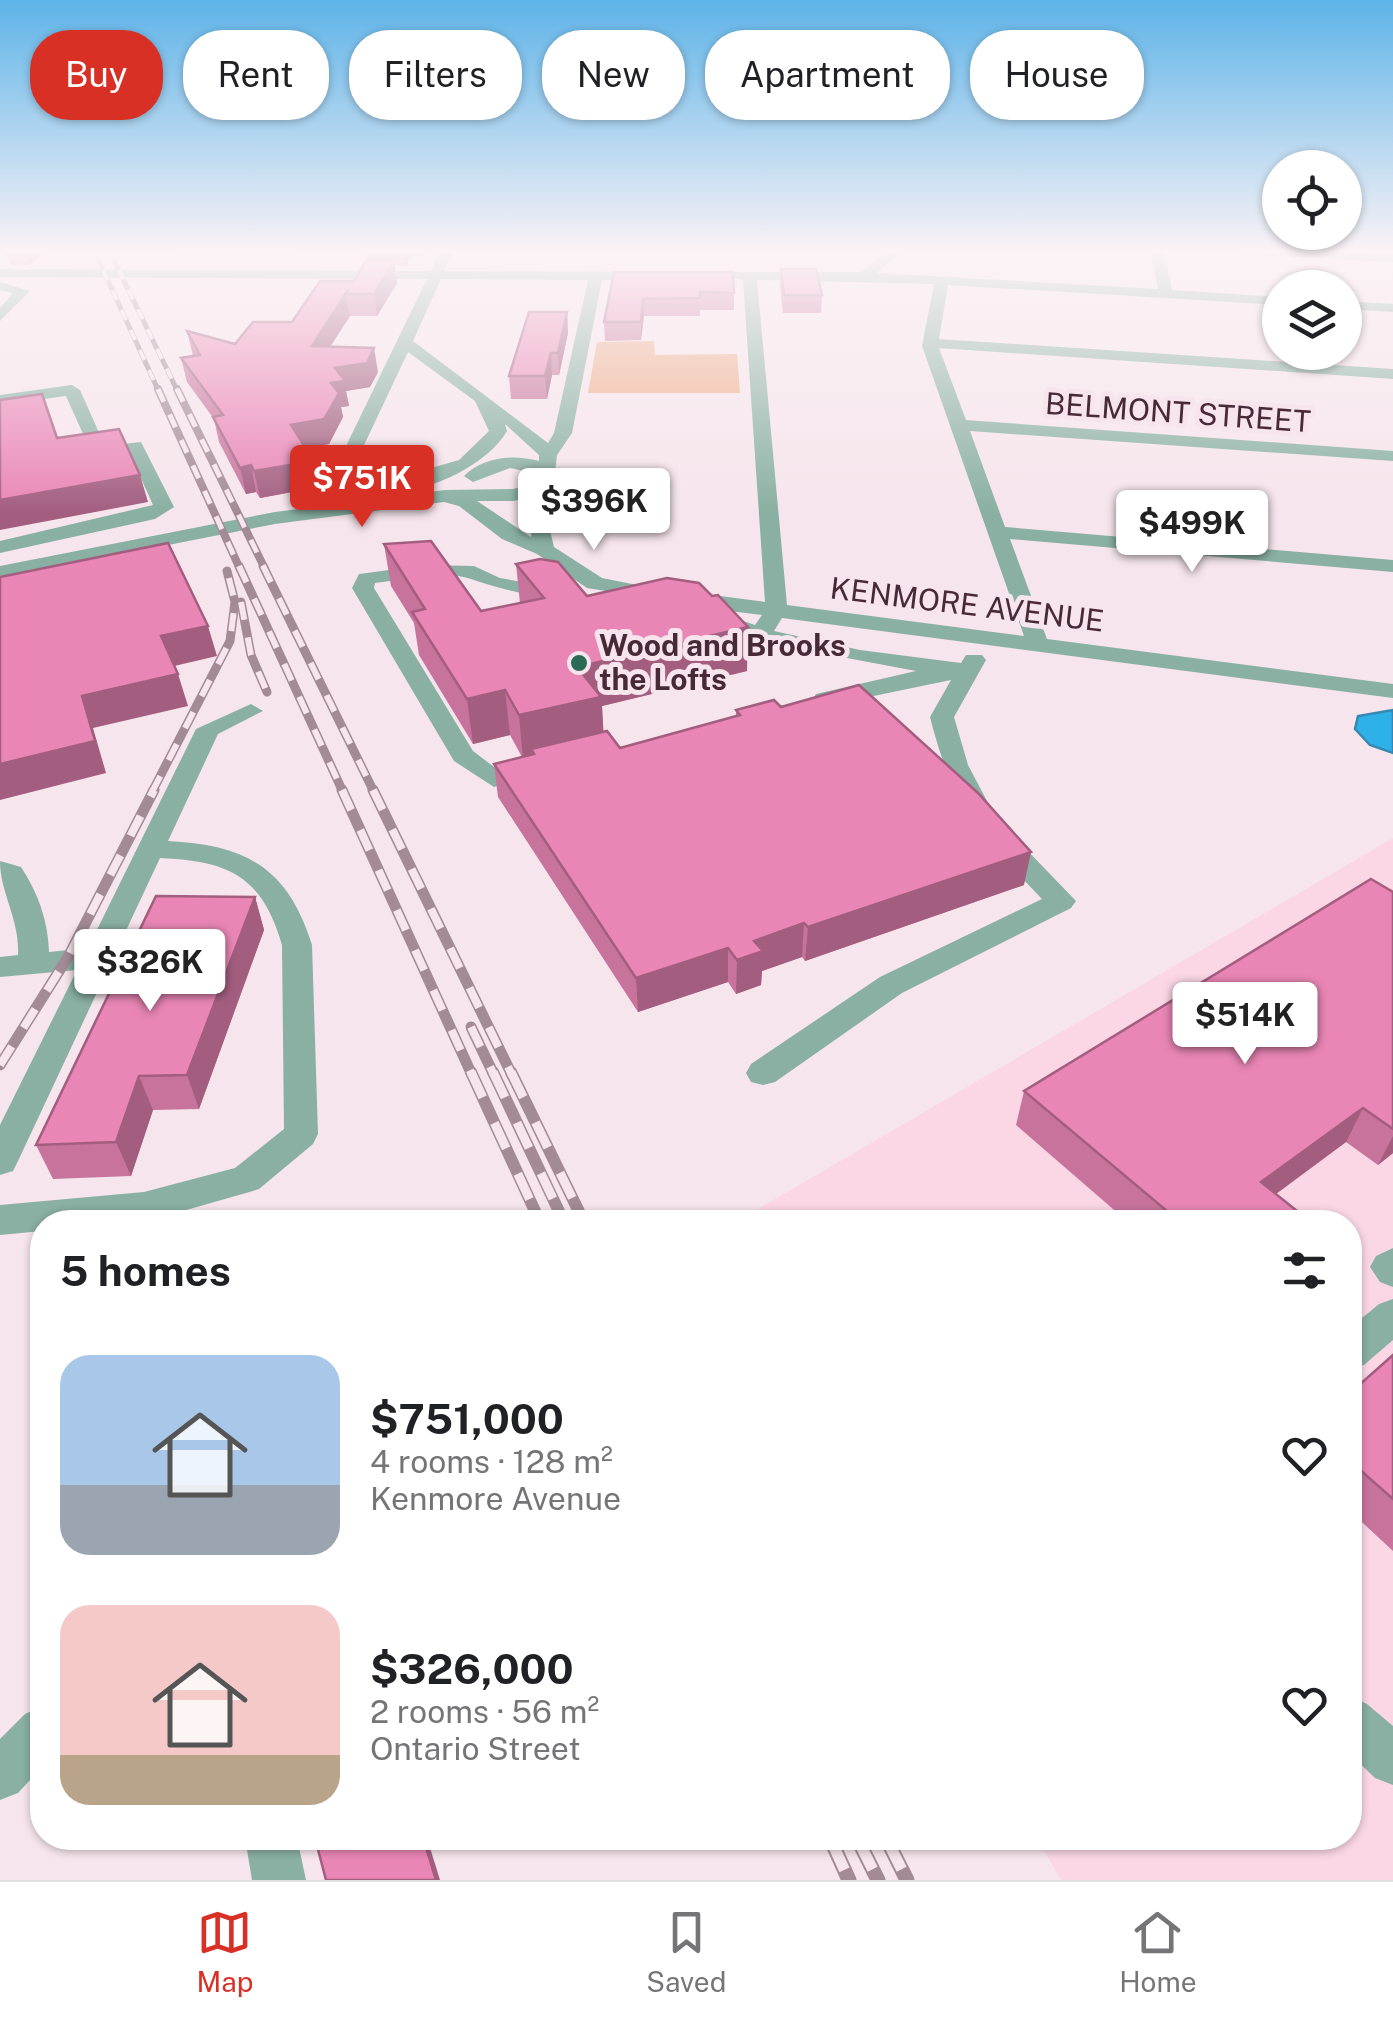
<!DOCTYPE html>
<meta charset="utf-8">
<style>
:root{--surface:#fff;--page:#f6f6f6;--text:#202124;--muted:#757577;--line:#e0e0e0;--accent:#d93025}
body{margin:0;font-family:"Public Sans",sans-serif;background:var(--page);color:var(--text);height:100vh;display:flex;flex-direction:column;font-size:38px;white-space:nowrap}
*{box-sizing:border-box;margin:0}
p{font-size:32px;color:var(--muted)}
.icon{flex:none;width:55px;height:55px;fill:none;stroke:currentColor;stroke-width:2;stroke-linecap:round;stroke-linejoin:round}
.map{position:relative;flex:1;overflow:hidden}
.details{position:absolute;left:30px;top:1210px;width:1332px;height:640px;display:flex;flex-direction:column;background:var(--surface);border-radius:40px;box-shadow:0 2px 8px #0004}
.details>*{flex:none}
.hud{position:absolute;left:30px;top:30px;width:1335px;height:90px;display:flex;gap:20px}
.fabs{position:absolute;left:1262px;top:150px;display:grid;gap:20px}
.fabs a{display:grid;place-items:center;width:100px;height:100px;border-radius:50%;background:var(--surface);box-shadow:0 2px 8px #0004;font-size:50px}
.price{position:absolute;translate:-50% -85px;padding:0 22px;border-radius:10px;background:#fff;color:#222;font-size:32px;line-height:65px;filter:drop-shadow(0 2px 5px #0008)}
.price::after{content:'';position:absolute;left:50%;top:60px;width:30px;height:22px;margin-left:-15px;background:inherit;clip-path:polygon(0 0,100% 0,50% 100%)}
.price.selected{background:var(--accent);color:#fff}
ul{padding:0;list-style:none}
li{display:flex;align-items:center;gap:30px;height:250px;padding:0 30px}
li span{display:grid;place-items:center;flex:none;width:280px;height:200px;border-radius:30px;color:#555}
li>.icon{margin-inline-start:auto}
span .icon{width:120px;height:120px;fill:#fffc;stroke-width:1}
li b{font-size:42px}
h2{display:flex;justify-content:space-between;align-items:center;height:120px;padding:0 30px;font-size:42px}
.chip{padding:0 35px;border-radius:40px;background:var(--surface);box-shadow:0 2px 8px #0004;font-size:35px;line-height:90px}
.chip.selected{background:var(--accent);color:#fff}
.tabs{display:flex;justify-content:space-around;align-items:center;height:140px;border-top:2px solid var(--line);background:var(--surface);font-size:28px;color:var(--muted)}
.tabs a{display:grid;justify-items:center;gap:5px}
.tabs .selected{color:var(--accent)}
.map>svg:first-child{display:block}
.built{fill:#fbd7e6}
.green{fill:#ecae8a}
.water{fill:#2eb1e7;stroke:#3688b2;stroke-width:2.5}
.lines{fill:none;stroke-linecap:round;stroke-linejoin:round}
.minor{fill:#89b0a2;fill-rule:evenodd}
.rail-far5-casing{stroke:#a38b96;stroke-width:5}
.rail-far4-casing{stroke:#a38b96;stroke-width:8}
.rail-far3-casing{stroke:#a38b96;stroke-width:9}
.rail-far2-casing{stroke:#a38b96;stroke-width:11}
.rail-far1-casing{stroke:#a38b96;stroke-width:12}
.rail-casing{stroke:#a38b96;stroke-width:15}
.rail-far5{stroke:#f6e5ec;stroke-width:4;stroke-dasharray:11;stroke-linecap:butt}
.rail-far4{stroke:#f6e5ec;stroke-width:5;stroke-dasharray:14;stroke-linecap:butt}
.rail-far3{stroke:#f6e5ec;stroke-width:6;stroke-dasharray:18;stroke-linecap:butt}
.rail-far2{stroke:#f6e5ec;stroke-width:8;stroke-dasharray:22;stroke-linecap:butt}
.rail-far1{stroke:#f6e5ec;stroke-width:9;stroke-dasharray:28;stroke-linecap:butt}
.rail{stroke:#f6e5ec;stroke-width:11;stroke-dasharray:35;stroke-linecap:butt}
.wall{fill:#c8739c}
.shaded-wall{fill:#a35e7f}
.building{fill:#e986b5;stroke:#a35e7f;stroke-width:2.5}
.poi-dot{fill:#2b6a57;stroke:#f6e5ec;stroke-width:4}
.labels{text-anchor:middle;stroke-width:10;stroke-linejoin:round;paint-order:stroke}
.far-street-label{font-size:30px;fill:#482938;stroke:#f6e5ec}
.far-poi-label{font-size:30px;font-weight:bold;fill:#482938;stroke:#f6e5ec;text-anchor:start}
</style>
<div class="map">
<svg width="1393" height="1880" viewBox="0 0 1393 1880">
<rect width="100%" height="100%" fill="#f6e5ec"/>
<polygon class="built" points="1393,838 1393,1880 1061,1880 1037,1838 1350,1838 1350,1222 736,1222"/>
<polygon class="green" points="654,341 655,355 737,354 740,393 588,393 597,342"/>
<polygon class="water" points="1393,710 1393,753 1370,745 1355,729 1358,716"/>
<g class="lines">
<g class="minor">
<path d="M440,250H454L444,271L653,272L660,276L653,280H602L572,433L557,455L549,526L554,547L602,578L662,590V600L587,588L537,554L502,539L459,506L444,502L275,524L0,578V566L275,512L445,490L513,489L537,482L538,474L510,468L473,482L464,476C483,457 513,454 539,461V455L505,424L507,431C487,466 420,498 379,491V483L459,460L489,431L475,401L408,352L349,477L340,483L331,477L427,279L0,277V269L431,271ZM441,279L588,280L554,433L548,443L413,341ZM535,495L531,537L477,501H514Z"/>
<path d="M889,250H904L877,273L1158,289L1150,250H1164L1172,290L1280,297V305L948,285L939,339L1393,369V379L939,348L966,420L1393,451V461L970,431L1005,527L1393,560V572L1010,539L1047,639L1393,684V698L782,618L774,631L860,650L961,663L966,655H982L986,660L954,717L968,765L996,818L1076,901L1071,908L902,993L775,1082L763,1085L751,1082L746,1073L751,1064L880,977L1042,899C979,833 953,808 930,717L951,680L825,706L816,704L813,699L816,694L916,671L752,640L700,617L711,610L755,625L762,615L705,608L694,601L705,594L765,602L743,280L722,276L729,272H861ZM757,280L934,284L922,346L1024,636L787,605Z"/>
<polygon points="1230,250 1393,254 1393,262 1237,254"/>
<polygon points="0,282 30,291 0,321 0,308 13,293 0,290"/>
<polygon points="1345,301 1393,304 1393,312 1345,309"/>
<polygon points="72,385 80,390 105,446 141,442 174,507 155,519 0,553 0,541 153,505 129,452 93,456 66,396 0,405 0,395"/>
<path d="M427,565L474,566L500,578L557,588L568,594L557,600C527,595 500,589 471,579C444,570 404,580 375,583L374,588L473,751L498,770L532,761L541,764L545,769L541,774L494,787L454,761L352,588L359,574Z"/>
<path d="M251,704L263,711L218,734L168,841C247,845 288,868 312,945L318,1134L313,1144L259,1189L246,1193L144,1222H42V1231L0,1235V1205L144,1192L235,1168L284,1129L282,945C262,876 229,861 160,858L18,1161L13,1171L0,1175V1125L77,970L0,977V957L18,955C20,920 0,893 0,861L21,867C38,893 48,920 49,952L88,948L196,729Z"/>
<polygon points="1393,1248 1393,1287 1380,1282 1370,1267 1376,1256"/>
<polygon points="1393,1299 1393,1340 1364,1365 1350,1370 1350,1328 1379,1304"/>
<polygon points="1350,1696 1367,1704 1393,1726 1393,1785 1375,1778 1350,1754"/>
<polygon points="42,1706 42,1767 18,1793 0,1800 0,1739 25,1714"/>
<polygon points="245,1838 297,1838 306,1880 252,1880"/>
</g>
<defs>
<g id="rail-far5">
<polyline points="94,250 159,392"/>
<polyline points="109,250 178,392"/>
</g>
<g id="rail-far4">
<polyline points="158,389 240,569"/>
<polyline points="177,389 265,569"/>
</g>
<g id="rail-far3">
<polyline points="239,566 343,792"/>
<polyline points="263,566 374,792"/>
<polyline points="241,602 251,655 267,692"/>
<polyline points="152,792 230,641 235,602 227,571"/>
</g>
<g id="rail-far2">
<polyline points="342,790 472,1075"/>
<polyline points="373,790 512,1075"/>
<polyline points="471,1027 494,1075"/>
<polyline points="0,1065 68,957 154,790"/>
</g>
<g id="rail-far1">
<polyline points="471,1072 540,1222"/>
<polyline points="493,1072 564,1222"/>
<polyline points="511,1072 584,1222"/>
</g>
<g id="rail">
<polyline points="830,1838 849,1880"/>
<polyline points="857,1838 878,1880"/>
<polyline points="886,1838 907,1880"/>
</g>
</defs>
<use href="#rail-far5" class="rail-far5-casing"/>
<use href="#rail-far4" class="rail-far4-casing"/>
<use href="#rail-far3" class="rail-far3-casing"/>
<use href="#rail-far2" class="rail-far2-casing"/>
<use href="#rail-far1" class="rail-far1-casing"/>
<use href="#rail" class="rail-casing"/>
<use href="#rail-far5" class="rail-far5"/>
<use href="#rail-far4" class="rail-far4"/>
<use href="#rail-far3" class="rail-far3"/>
<use href="#rail-far2" class="rail-far2"/>
<use href="#rail-far1" class="rail-far1"/>
<use href="#rail" class="rail"/>
</g>
<g class="wall">
<polygon points="4,250 48,250 29,265 11,265"/>
<polygon points="176,250 295,250 291,255 177,255"/>
<polygon points="368,250 427,250 424,256 412,256 406,266 394,265 397,283 377,316 350,316 330,346 378,372 370,387 346,391 349,406 341,407 343,417 329,444 306,448 319,487 260,498 256,492 246,494 219,442 214,419 187,382 181,358 193,356 187,331 235,344 292,322 354,281 367,261 366,254"/>
<polygon points="781,269 822,295 821,313 783,313 780,286"/>
<polygon points="614,272 734,293 734,310 700,310 700,316 644,316 641,340 605,341 604,322"/>
<polygon points="567,312 568,333 559,375 552,375 547,399 511,399 509,376"/>
<polygon points="384,544 481,611 520,603 516,564 587,596 747,671 602,706 603,732 620,748 736,716 736,710 781,707 1024,885 805,961 802,957 762,971 761,985 736,994 728,982 638,1012 498,797 494,764 522,757 510,735 473,744 419,655 414,623 391,586"/>
<polygon points="1393,892 1393,1153 1378,1165 1346,1142 1276,1194 1291,1222 1128,1222 1016,1125 1024,1091"/>
<polygon points="255,897 264,930 199,1109 153,1110 131,1176 53,1179 36,1145"/>
<polygon points="1393,1355 1393,1551 1350,1511 1350,1393"/>
</g>
<g class="shaded-wall">
<polygon points="31,250 48,250 29,265 26,255"/>
<polygon points="410,250 412,256 406,266 405,259"/>
<polygon points="394,261 397,283 377,316 374,294"/>
<polygon points="346,294 350,316 316,369 312,346"/>
<polygon points="643,299 644,316 641,340 641,322"/>
<polygon points="567,312 568,333 559,375 558,353"/>
<polygon points="374,348 378,372 370,387 346,391 349,406 341,407 343,417 329,444 296,450 291,425 331,383 335,368"/>
<polygon points="551,353 552,375 547,399 545,376"/>
<polygon points="314,461 319,487 260,498 254,471"/>
<polygon points="251,465 256,492 246,494 240,468"/>
<polygon points="140,475 148,502 0,530 0,500"/>
<polygon points="208,626 217,656 170,667 161,636"/>
<polygon points="748,627 747,671 602,706 604,741 534,754 531,749 532,758 523,760 519,715 577,667"/>
<polygon points="178,674 188,706 93,728 106,773 0,800 0,764 82,696"/>
<polygon points="505,690 510,735 473,744 467,699"/>
<polygon points="1031,852 1024,885 805,961 808,927"/>
<polygon points="255,897 264,930 199,1109 187,1075"/>
<polygon points="804,923 802,957 762,971 761,985 736,994 737,960 754,941"/>
<polygon points="728,948 728,982 638,1012 636,978"/>
<polygon points="139,1076 153,1110 131,1176 116,1142"/>
<polygon points="1363,1108 1346,1142 1246,1216 1261,1182"/>
<polygon points="1393,1136 1393,1153 1378,1165"/>
<polygon points="1297,1211 1291,1222 1281,1222"/>
<polygon points="423,1838 427,1838 440,1880 436,1880"/>
</g>
<g class="building">
<polygon points="5,250 31,250 26,255 7,255"/>
<polygon points="368,250 410,250 405,259 366,254"/>
<polygon points="366,261 394,261 374,294 346,294 348,290 312,346 374,348 367,363 335,368 345,381 331,383 339,393 324,419 291,425 314,461 254,471 251,465 240,468 213,417 223,415 181,358 200,355 187,331 235,344 253,322 292,322 320,281 354,281"/>
<polygon points="781,269 816,269 822,295 784,295"/>
<polygon points="614,272 733,272 734,293 700,292 700,298 643,299 641,322 604,322"/>
<polygon points="529,312 567,312 558,353 551,353 545,376 509,376"/>
<polygon points="42,394 57,438 119,429 140,475 0,500 0,400"/>
<polygon points="431,541 481,611 544,598 516,564 540,559 558,562 587,596 667,578 699,583 712,596 718,595 748,627 577,667 601,697 519,715 505,690 467,699 412,612 425,609 384,544"/>
<polygon points="168,543 208,626 161,636 178,674 82,696 95,741 0,764 0,577"/>
<polygon points="859,685 978,793 1031,852 808,927 804,923 754,941 763,951 737,960 728,948 636,978 494,764 534,754 531,749 607,731 620,748 740,715 736,710 774,700 781,707"/>
<polygon points="1371,879 1393,892 1393,1129 1363,1108 1261,1182 1297,1211 1281,1222 1180,1222 1024,1091"/>
<polygon points="156,896 255,897 187,1075 139,1076 116,1142 36,1145"/>
<polygon points="1393,1355 1393,1499 1350,1461 1350,1393"/>
<polygon points="315,1838 423,1838 436,1880 326,1880"/>
</g>
<linearGradient id="sky" x2="0" y2="1"><stop stop-color="#5db3e8"/><stop offset="0.49" stop-color="#fbf3f6"/><stop offset="1" stop-color="#fbf3f6" stop-opacity="0"/></linearGradient>
<rect width="1393" height="513" fill="url(#sky)"/>
<circle class="poi-dot" cx="579" cy="663" r="10"/>
<g class="labels">
<g class="far-street-label">
<text transform="translate(1178 413) rotate(4)" y="10">BELMONT STREET</text>
<text transform="translate(967 605) rotate(7)" y="10">KENMORE AVENUE</text>
</g>
<g class="far-poi-label">
<text x="599" y="656">Wood and Brooks<tspan x="599" dy="34">the Lofts</tspan></text>
</g>
</g>
</svg>
<div class="fabs">
<a><svg class="icon" aria-label="locate" viewBox="0 0 24 24"><circle cx="12" cy="12" r="6"/><path d="M12 2v4M12 18v4M2 12h4M18 12h4"/></svg></a>
<a><svg class="icon" aria-label="layers" viewBox="0 0 24 24"><path d="M12 4l9 5-9 5-9-5zM3 14l9 5 9-5"/></svg></a>
</div>
<b class="price selected" style="left:362px;top:530px">$751K</b>
<b class="price" style="left:594px;top:553px">$396K</b>
<b class="price" style="left:1192px;top:575px">$499K</b>
<b class="price" style="left:150px;top:1014px">$326K</b>
<b class="price" style="left:1245px;top:1067px">$514K</b>
<div class="hud">
<a class="chip selected">Buy</a>
<a class="chip">Rent</a>
<a class="chip">Filters</a>
<a class="chip">New</a>
<a class="chip">Apartment</a>
<a class="chip">House</a>
</div>
<section class="details">
<h2>5 homes<svg class="icon" aria-label="filters" viewBox="0 0 24 24"><path d="M4 7h16M4 17h16"/><circle cx="9" cy="7" r="2"/><circle cx="15" cy="17" r="2"/></svg></h2>
<ul>
<li><span style="background:linear-gradient(#a9c7e8 65%,#9aa5b1 0)"><svg class="icon" aria-label="home" viewBox="0 0 24 24"><path d="M3 11l9-7 9 7M6 9v11h12V9"/></svg></span><div><b>$751,000</b><p>4 rooms · 128 m²</p><p>Kenmore Avenue</p></div><svg class="icon" aria-label="heart" viewBox="0 0 24 24"><path d="M12 20l-8-8c-3-5 5-10 8-4 3-6 11-1 8 4z"/></svg></li>
<li><span style="background:linear-gradient(#f6c9c9 75%,#b9a48a 0)"><svg class="icon" aria-label="home" viewBox="0 0 24 24"><path d="M3 11l9-7 9 7M6 9v11h12V9"/></svg></span><div><b>$326,000</b><p>2 rooms · 56 m²</p><p>Ontario Street</p></div><svg class="icon" aria-label="heart" viewBox="0 0 24 24"><path d="M12 20l-8-8c-3-5 5-10 8-4 3-6 11-1 8 4z"/></svg></li>
</ul>
</section>
</div>
<nav class="tabs">
<a class="selected"><svg class="icon" aria-label="map" viewBox="0 0 24 24"><path d="M3 6l6-2 6 2 6-2v14l-6 2-6-2-6 2zM9 4v14M15 6v14"/></svg>Map</a>
<a><svg class="icon" aria-label="saved" viewBox="0 0 24 24"><path d="M7 4h10v16l-5-4-5 4z"/></svg>Saved</a>
<a><svg class="icon" aria-label="home" viewBox="0 0 24 24"><path d="M3 11l9-7 9 7M6 9v11h12V9"/></svg>Home</a>
</nav>
